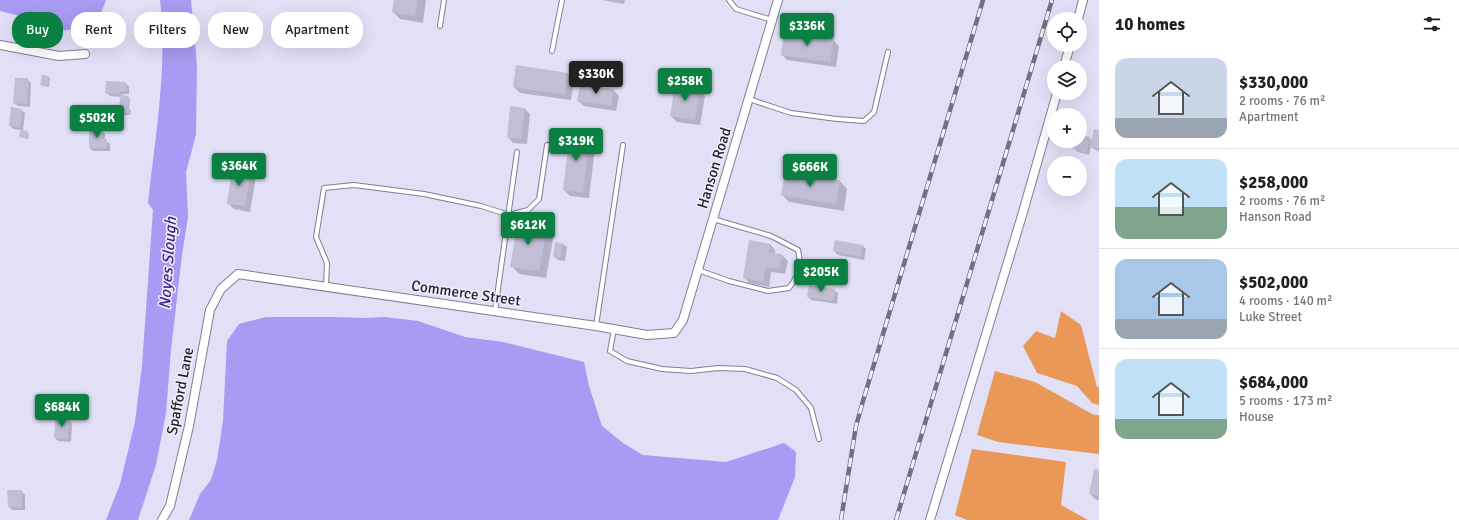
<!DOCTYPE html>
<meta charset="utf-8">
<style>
:root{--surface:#fff;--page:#f2f2f2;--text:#202124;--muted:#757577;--line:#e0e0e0;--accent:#0b8043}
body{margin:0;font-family:Signika,sans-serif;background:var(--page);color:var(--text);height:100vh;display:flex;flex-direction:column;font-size:15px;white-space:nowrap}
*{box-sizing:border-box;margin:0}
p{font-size:13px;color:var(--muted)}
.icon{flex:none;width:22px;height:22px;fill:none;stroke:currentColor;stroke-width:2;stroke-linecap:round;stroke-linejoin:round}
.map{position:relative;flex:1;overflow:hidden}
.side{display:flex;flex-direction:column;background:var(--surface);width:360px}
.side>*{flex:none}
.guide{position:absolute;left:12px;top:12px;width:380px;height:36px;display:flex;gap:8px}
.tools{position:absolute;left:1047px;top:12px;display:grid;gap:8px}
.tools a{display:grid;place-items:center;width:40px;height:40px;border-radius:50%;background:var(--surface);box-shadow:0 4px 16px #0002;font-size:20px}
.price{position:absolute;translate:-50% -34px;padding:0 9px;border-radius:4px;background:var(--accent);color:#fff;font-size:13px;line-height:26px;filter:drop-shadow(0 1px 2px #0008)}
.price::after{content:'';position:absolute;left:50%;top:24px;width:12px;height:9px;margin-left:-6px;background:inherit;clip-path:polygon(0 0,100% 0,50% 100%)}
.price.active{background:#222;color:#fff}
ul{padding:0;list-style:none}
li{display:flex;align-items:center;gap:12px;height:100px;padding:0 16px}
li+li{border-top:1px solid var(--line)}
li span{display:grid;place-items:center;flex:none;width:112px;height:80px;border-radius:12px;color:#555}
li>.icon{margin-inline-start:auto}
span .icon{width:48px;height:48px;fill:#fffc;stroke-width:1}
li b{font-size:17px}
h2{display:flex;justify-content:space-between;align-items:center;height:48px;padding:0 16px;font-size:17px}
.pill{padding:0 14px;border-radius:16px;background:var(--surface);box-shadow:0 4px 16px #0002;font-size:14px;line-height:36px}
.pill.active{background:var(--accent);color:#fff}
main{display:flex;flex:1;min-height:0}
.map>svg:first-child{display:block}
.forest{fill:#ea9858}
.water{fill:#a99af3}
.shadow{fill:#0003}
.building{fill:#c1bed5}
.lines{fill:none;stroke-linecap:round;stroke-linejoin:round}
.service-casing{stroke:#817e93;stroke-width:6}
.minor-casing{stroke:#817e93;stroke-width:10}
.service{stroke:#fff;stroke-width:4}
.minor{stroke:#fff;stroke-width:8}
.rail-casing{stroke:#71707e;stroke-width:4.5}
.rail{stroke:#f0eefd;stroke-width:3;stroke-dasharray:9;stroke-linecap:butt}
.labels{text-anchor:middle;stroke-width:3;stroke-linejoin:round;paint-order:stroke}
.street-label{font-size:15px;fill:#201f27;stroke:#f0eefd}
.water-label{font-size:16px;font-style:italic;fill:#412287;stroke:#f0eefd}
</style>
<main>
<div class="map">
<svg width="1099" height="520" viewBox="0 0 1099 520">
<rect width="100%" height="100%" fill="#e2e0f7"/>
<g class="forest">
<polygon points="1061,311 1081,325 1097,387 1099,387 1099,405 1092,403 1077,386 1037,373 1023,346 1036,331 1055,338"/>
<polygon points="995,371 1035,382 1094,415 1099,415 1099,454 998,442 977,435"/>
<polygon points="972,449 1066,462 1061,505 1088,520 967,520 955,515"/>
</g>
<g class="water">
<polygon points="0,0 106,0 101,13 87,20 80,28 61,31 38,28 27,18 0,11"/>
<path d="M160,0H191L197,65L196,135L186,172L188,217L182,255L171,350L166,413L156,465L138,520H106L120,484L135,422L142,366L153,210L148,203C155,137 168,66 160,0Z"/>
<polygon points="266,317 335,317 365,318 385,317 418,321 465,337 503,342 584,362 589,386 602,426 623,443 643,455 726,462 784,443 796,452 795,477 778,520 189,520 200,494 211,480 217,460 223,421 227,341 239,324"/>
</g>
<g class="shadow">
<polygon points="395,0 426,0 423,23 400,19 393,12"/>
<polygon points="602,0 625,0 624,4"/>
<polygon points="833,40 839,46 836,67 787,60 782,55"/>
<polygon points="517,67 568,74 574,80 571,100 520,93 514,87"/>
<polygon points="49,77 50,78 49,87 43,86 41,85"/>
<polygon points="27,79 31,83 30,107 18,106 14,103"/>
<polygon points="126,83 129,87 129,94 123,94 123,97 130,99 129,109 131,111 130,115 121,115 120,113 123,109 120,106 121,97 110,96 106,92"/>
<polygon points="613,90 619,96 616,111 584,106 578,101"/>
<polygon points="699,90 705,96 700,125 677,122 671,116"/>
<polygon points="524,108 530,114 527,144 513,143 508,137"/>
<polygon points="22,110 25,113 23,131 29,134 28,139 20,137 21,130 13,129 10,125"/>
<polygon points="97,128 105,134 105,140 110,144 110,151 93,151 90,148"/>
<polygon points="1099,131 1099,152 1091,147 1089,155 1078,152 1074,148 1076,141 1080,141 1080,135 1089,138 1092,140"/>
<polygon points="571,132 590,134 596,140 589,198 570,196 564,190"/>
<polygon points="250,171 256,177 250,212 234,209 228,203"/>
<polygon points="840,181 847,189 844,211 789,202 782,195"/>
<polygon points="547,227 554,234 546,278 519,274 512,266"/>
<polygon points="556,243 563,244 567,247 565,261 558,260 554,256"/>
<polygon points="770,244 775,250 775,254 782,255 788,261 785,274 771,272 769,287 749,283 744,277"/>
<polygon points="863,246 866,249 864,260 838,255 834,251"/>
<polygon points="834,290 838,293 837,304 811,300 808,297"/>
<polygon points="69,420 72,424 71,442 58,441 55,438"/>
<polygon points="1099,471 1099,500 1096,500 1090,494"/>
<polygon points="21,491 25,495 25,510 12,510 9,507"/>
</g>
<g class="building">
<polygon points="394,0 418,0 415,16 392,12"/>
<polygon points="784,32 834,39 830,62 781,55"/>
<polygon points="516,65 568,73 565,95 513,87"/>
<polygon points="42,75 49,76 48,86 40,85"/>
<polygon points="15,78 28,78 27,104 13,103"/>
<polygon points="106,81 126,82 126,91 120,91 120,94 105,93"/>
<polygon points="580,84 614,89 611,106 577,101"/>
<polygon points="675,85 700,89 695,120 670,116"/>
<polygon points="120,95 129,96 128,108 119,107"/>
<polygon points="510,106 525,108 521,139 507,138"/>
<polygon points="11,107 22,109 20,127 9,126"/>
<polygon points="119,108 130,109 129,114 119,113"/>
<polygon points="89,126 98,127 98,130 102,130 102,139 107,139 107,148 89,148"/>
<polygon points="1094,129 1099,130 1099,148 1090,147"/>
<polygon points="20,130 28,131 27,139 19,137"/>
<polygon points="570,131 590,134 583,193 563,190"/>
<polygon points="1080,134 1090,137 1086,152 1073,149 1075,141 1080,141"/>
<polygon points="232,168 251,170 245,206 227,204"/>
<polygon points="785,171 840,180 836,204 781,195"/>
<polygon points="518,221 547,226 539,271 510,267"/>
<polygon points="749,240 770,244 769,252 782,254 780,269 766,267 763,282 743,278"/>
<polygon points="835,240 863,245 861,257 833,251"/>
<polygon points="555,242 563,243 561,258 553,257"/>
<polygon points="809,285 835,289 833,301 807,297"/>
<polygon points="55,418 69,419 68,439 54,438"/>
<polygon points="1094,469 1099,470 1099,496 1089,494"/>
<polygon points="7,490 22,490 22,507 8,507"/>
</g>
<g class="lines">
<defs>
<g id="service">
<polyline points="729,0 736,9 772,20"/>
<polyline points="440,26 444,0"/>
<polyline points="552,51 562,0"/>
<polyline points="749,99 791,113 837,119 864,121 874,112 888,52"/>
<path d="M698,270L729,281L768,291L789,288C800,273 802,268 798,250L771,236L713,219"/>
<polyline points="326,286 327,263 316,237 324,188 354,185 424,194 481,206 509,215 528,210 539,199 547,145"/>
<polyline points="495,311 517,152"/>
<polyline points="596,326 623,145"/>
<polyline points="614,329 610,351 627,361 662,369 691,371 718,368 745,369 777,378 796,390 811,408 819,439"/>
</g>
<g id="minor">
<polyline points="1078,19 1083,0"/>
<polyline points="0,45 59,56 85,54"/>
<polyline points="1064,67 1070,45"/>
<polyline points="162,520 170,506 189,426 210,310 221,289 238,274 596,326 647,335 674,333 683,320 778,0"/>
<polyline points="930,520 1023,212 1057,93"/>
</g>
</defs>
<use href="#service" class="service-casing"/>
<use href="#minor" class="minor-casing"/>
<use href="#service" class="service"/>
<use href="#minor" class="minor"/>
<defs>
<g id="rail">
<polyline points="841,520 856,426 863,401 983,0"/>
<polyline points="896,520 1052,0"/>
</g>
</defs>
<use href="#rail" class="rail-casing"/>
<use href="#rail" class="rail"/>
</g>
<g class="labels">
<g class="street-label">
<text transform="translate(714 168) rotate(-73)" y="5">Hanson Road</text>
<text transform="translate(466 293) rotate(8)" y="5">Commerce Street</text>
<text transform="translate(180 391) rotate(-79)" y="5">Spafford Lane</text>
</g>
<g class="water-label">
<text transform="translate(167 263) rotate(-86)" y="6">Noyes Slough</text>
</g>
</g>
</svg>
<div class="tools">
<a><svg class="icon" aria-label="locate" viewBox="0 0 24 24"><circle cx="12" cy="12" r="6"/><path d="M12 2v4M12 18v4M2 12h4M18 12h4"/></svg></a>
<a><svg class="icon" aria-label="layers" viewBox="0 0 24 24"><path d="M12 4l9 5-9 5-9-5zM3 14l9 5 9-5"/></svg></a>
<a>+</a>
<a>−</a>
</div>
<b class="price" style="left:807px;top:47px">$336K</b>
<b class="price active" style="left:596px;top:95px">$330K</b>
<b class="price" style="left:685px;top:102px">$258K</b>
<b class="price" style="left:97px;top:139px">$502K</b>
<b class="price" style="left:576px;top:162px">$319K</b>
<b class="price" style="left:239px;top:187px">$364K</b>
<b class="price" style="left:810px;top:188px">$666K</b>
<b class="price" style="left:528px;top:246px">$612K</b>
<b class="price" style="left:821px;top:293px">$205K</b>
<b class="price" style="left:62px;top:428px">$684K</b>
<div class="guide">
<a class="pill active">Buy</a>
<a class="pill">Rent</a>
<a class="pill">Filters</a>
<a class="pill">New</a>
<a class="pill">Apartment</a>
</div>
</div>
<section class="side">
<h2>10 homes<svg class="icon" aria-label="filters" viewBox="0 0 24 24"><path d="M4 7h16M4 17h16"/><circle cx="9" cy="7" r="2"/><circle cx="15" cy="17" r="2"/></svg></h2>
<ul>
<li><span style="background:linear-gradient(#c9d6e8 75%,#9aa5b1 0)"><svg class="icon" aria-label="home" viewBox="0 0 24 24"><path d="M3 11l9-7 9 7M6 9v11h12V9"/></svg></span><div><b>$330,000</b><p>2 rooms · 76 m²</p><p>Apartment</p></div></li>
<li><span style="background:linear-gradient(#bfe0f5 60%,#7fa58c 0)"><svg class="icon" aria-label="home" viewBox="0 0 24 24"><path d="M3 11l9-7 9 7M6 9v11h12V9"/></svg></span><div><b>$258,000</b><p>2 rooms · 76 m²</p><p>Hanson Road</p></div></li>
<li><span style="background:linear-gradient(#a9c7e8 75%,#9aa5b1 0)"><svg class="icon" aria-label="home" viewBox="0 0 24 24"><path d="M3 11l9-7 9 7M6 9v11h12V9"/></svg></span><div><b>$502,000</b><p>4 rooms · 140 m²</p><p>Luke Street</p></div></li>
<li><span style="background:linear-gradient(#bfe0f5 75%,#7fa58c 0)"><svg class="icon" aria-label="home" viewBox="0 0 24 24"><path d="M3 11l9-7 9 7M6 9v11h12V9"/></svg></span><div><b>$684,000</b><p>5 rooms · 173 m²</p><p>House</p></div></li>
</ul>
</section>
</main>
